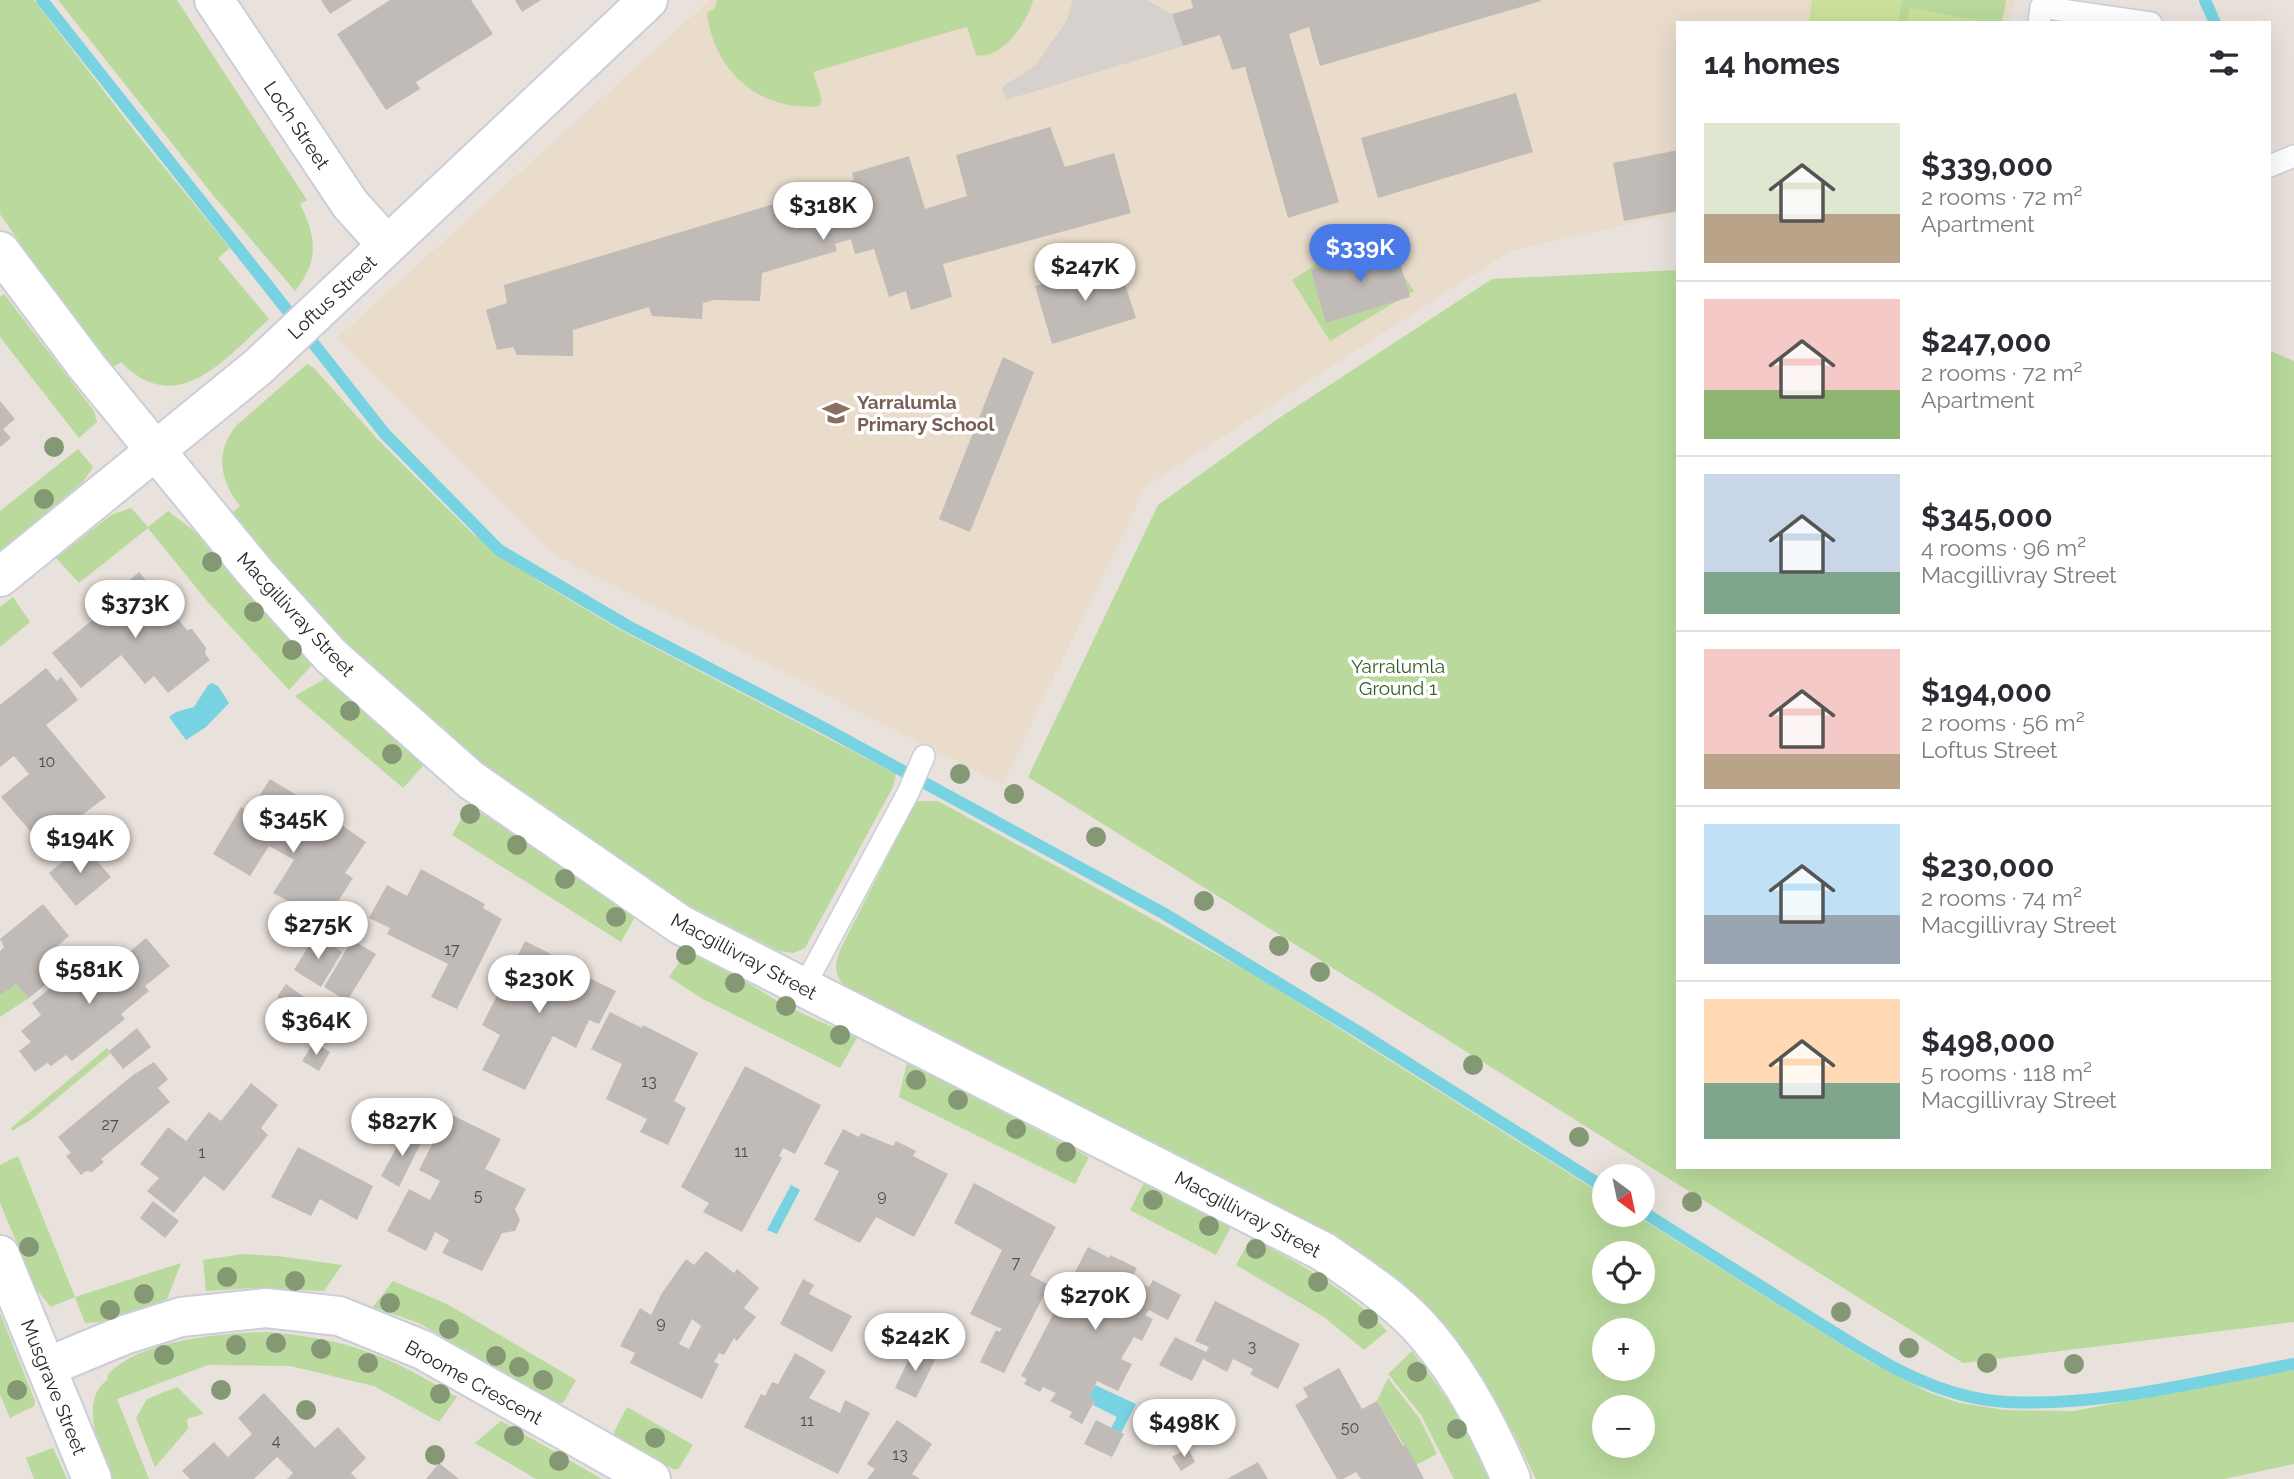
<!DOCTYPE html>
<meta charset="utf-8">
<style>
:root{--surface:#fff;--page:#f2f2f3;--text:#2b2b33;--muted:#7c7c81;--line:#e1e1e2;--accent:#4a7ae7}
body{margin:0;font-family:Raleway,sans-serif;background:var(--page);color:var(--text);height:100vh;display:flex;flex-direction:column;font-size:26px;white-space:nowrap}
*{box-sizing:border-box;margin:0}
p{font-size:23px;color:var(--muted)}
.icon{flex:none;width:38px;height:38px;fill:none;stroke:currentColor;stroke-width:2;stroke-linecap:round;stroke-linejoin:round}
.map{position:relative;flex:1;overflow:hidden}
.side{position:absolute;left:1676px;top:21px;width:595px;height:1148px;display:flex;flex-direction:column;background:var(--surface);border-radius:0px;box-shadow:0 7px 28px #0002}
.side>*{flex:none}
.needle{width:46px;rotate:147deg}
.buttons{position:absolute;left:1592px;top:1164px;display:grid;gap:14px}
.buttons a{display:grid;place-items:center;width:63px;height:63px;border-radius:50%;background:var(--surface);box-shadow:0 7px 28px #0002;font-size:35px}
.price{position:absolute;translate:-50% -60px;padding:0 16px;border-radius:24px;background:#fff;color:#222;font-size:23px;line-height:46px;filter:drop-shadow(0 2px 4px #0008)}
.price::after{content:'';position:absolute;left:50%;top:42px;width:21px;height:16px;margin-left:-10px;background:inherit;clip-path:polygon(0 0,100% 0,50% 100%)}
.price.selected{background:var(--accent);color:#fff}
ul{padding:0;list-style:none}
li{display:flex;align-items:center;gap:21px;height:175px;padding:0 28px}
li+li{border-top:2px solid var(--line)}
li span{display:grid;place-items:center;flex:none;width:196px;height:140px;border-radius:0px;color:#555}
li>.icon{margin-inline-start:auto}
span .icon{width:84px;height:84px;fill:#fffc;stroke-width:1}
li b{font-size:30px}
h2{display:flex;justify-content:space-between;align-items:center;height:84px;padding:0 28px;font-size:30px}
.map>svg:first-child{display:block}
.education{fill:#e9dccb}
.green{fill:#b9da9c;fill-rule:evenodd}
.pitch{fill:#cbe199}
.plaza{fill:#d6d1cd}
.water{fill:#77d2e1}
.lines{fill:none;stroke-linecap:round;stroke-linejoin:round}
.stream{stroke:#77d2e1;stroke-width:12}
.building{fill:#c1bbb7;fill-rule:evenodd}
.service-casing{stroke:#c9ced8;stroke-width:24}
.minor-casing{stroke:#c9ced8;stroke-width:42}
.tertiary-casing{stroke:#c9ced8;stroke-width:42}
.service{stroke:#fff;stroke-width:21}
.minor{stroke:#fff;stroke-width:38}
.tertiary{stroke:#fff;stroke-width:38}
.tree{fill:#859874}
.labels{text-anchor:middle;stroke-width:7;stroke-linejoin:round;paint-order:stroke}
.number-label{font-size:16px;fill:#4e4d4c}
.street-label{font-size:19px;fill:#282828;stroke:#fff}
.education-label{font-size:19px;font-weight:bold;fill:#785e54;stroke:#fff;text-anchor:start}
.park-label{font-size:19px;fill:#345c20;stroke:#fff}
</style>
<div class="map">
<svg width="2294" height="1479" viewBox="0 0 2294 1479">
<rect width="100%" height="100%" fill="#e9e1db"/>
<polygon class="education" points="710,0 2014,0 2009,23 1678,23 1678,213 1510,251 1146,486 1002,785 555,555 337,338"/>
<g class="green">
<path d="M0,0H34L136,133L230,248L218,258L269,319C226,358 177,420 121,362L113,367L101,359L0,214Z"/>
<path d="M58,0H177L307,200L300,204C317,238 319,261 295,291L213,195Z"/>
<path d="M717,0H1033C1028,22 1001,61 976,55L967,27L952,31L813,72L822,100L819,106C759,112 714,71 707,13L715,8Z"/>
<polygon points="1902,0 2006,0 2002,23 1989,23 1910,8 1907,23 1898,23"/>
<polygon points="1383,246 1414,291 1330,341 1292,280 1318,263"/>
<polygon points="1678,270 1678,1167 2270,1167 2270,351 2294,361 2294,1322 1963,1363 1028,777 1158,505 1276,420 1492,279"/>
<polygon points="4,294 94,411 97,422 79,438 0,337 0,297"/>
<path d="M307,364L314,368L378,440L473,534L540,582L619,629L896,774L893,787L805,948L793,953L779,951L691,907L610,854L467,752L345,641L294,587L232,513L240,506C220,480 214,452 237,425Z"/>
<polygon points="78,449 93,467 83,482 0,551 0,511"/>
<polygon points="131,508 148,527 168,511 194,531 233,577 313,664 289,690 207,601 148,528 79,583 56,558 111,515"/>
<polygon points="13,597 30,622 0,647 0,607"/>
<polygon points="326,678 424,765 403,788 295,696"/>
<path d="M916,801H938L1256,976L1605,1196V1214L1635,1215L1865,1359L1930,1393L1960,1403L2005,1410L2073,1411L2294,1370V1464L2224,1479H1536L1513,1432L1463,1354L1330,1236L1264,1198L849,990C835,978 833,968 840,950ZM1605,1253H1643V1292H1605ZM1605,1330H1643V1368H1605ZM1605,1407H1643V1446H1605Z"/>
<polygon points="469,805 636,915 621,942 452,835"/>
<polygon points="689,948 786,1006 857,1038 840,1068 701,998 669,977"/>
<polygon points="16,984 29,998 0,1017 0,996"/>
<polygon points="107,1048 111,1053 32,1119 12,1131 11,1128"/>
<polygon points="907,1062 1089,1157 1075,1184 899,1097"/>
<polygon points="18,1156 75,1297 181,1263 167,1299 102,1322 85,1323 75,1297 51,1307 36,1289 0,1203 0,1165"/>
<polygon points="1146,1179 1232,1225 1216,1255 1130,1210"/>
<path d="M1251,1238C1301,1264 1348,1290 1387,1331L1364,1350L1324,1317L1236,1265Z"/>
<polygon points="243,1254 278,1256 342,1265 324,1291 253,1288 206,1291 203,1260"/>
<polygon points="393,1281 447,1304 576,1380 563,1403 556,1403 419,1323 373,1307"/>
<polygon points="0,1313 35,1401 34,1406 10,1418 0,1394"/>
<path d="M267,1332C349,1339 387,1355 457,1397L439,1422L374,1386L290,1366L208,1365L117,1399L149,1479H112C101,1451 77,1402 108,1379L107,1376C137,1340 223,1333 267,1332Z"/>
<path d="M1412,1351C1444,1392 1471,1432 1492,1479H1454L1421,1415L1388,1374Z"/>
<polygon points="1388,1378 1420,1419 1437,1454 1416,1465 1377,1401"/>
<polygon points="177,1387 204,1414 187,1419 188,1429 155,1467 136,1418 147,1399"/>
<polygon points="627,1407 693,1445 679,1468 675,1470 616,1437 614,1432"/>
<polygon points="501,1421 602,1479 536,1479 475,1443"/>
<polygon points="53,1448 67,1479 34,1479 26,1458"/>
</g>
<g class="pitch">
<polygon points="1812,0 1902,0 1898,23 1809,23"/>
<polygon points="1909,8 1989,23 1907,23"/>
</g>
<polygon class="plaza" points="1073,0 1146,0 1172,14 1183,46 1006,100 1002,87 1035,66 1067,20"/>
<g class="water">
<polygon points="212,683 218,686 229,703 206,727 186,740 169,717 176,712 194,707 208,685"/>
<polygon points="791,1185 800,1190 777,1234 767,1230"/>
<polygon points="1095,1385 1136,1404 1121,1433 1111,1428 1117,1417 1093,1405 1095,1400 1089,1397"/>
</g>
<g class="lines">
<g class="stream">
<polyline points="42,0 385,434 499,550 626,625 826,729 1163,913 1357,1031 1605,1188"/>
<polyline points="2205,0 2215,23"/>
<path d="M1643,1212C1695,1245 1748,1278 1800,1311C1863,1350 1929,1398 2006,1402C2102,1407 2200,1381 2294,1364"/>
</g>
</g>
<g class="building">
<polygon points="321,0 352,0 330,14"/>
<polygon points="390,0 471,0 493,34 416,82 420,89 386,110 337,34"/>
<polygon points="515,0 541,0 522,12"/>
<polygon points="1191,0 1541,0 1541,1 1320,66 1309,27 1289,34 1339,202 1288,218 1245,67 1232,70 1220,35 1183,46 1172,14 1193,8"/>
<polygon points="1516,93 1533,152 1378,198 1361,138"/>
<polygon points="1050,127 1065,167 1114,153 1131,213 943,264 952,297 911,310 906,291 889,297 874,249 855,254 851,239 835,244 837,251 762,273 760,301 714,300 703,303 702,319 652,316 649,307 573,330 573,356 517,355 513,347 497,350 486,310 507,303 504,285 854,180 852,173 909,156 925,209 967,196 956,155"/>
<polygon points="1678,150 1678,211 1624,221 1613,163"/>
<polygon points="1395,246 1410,297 1326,323 1311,270"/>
<polygon points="1118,262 1136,318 1052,344 1035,286"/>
<polygon points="1003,357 1034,372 970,532 939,519"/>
<polygon points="0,401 15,419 3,429 11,438 0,447"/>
<polygon points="139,572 187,630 192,629 206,648 205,654 210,660 168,693 154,676 145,684 121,655 81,688 52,653 117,600 118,601 122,599 116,592"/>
<polygon points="46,668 57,681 61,677 78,700 46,725 106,797 42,845 1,797 29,774 14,756 0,767 0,705"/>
<polygon points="270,779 298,796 287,814 325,839 336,821 366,842 345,873 353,878 318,933 283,912 290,902 273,893 294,860 289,857 269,846 250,876 213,854 241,807 249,812"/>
<polygon points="83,845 111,877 76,906 49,873"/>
<polygon points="421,869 485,904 483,908 502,919 457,1009 431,997 448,964 387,934 390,928 369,918 387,885 407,896"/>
<polygon points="43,904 69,936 39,962 52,979 29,998 16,984 0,996 0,951 4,947 0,939"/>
<polygon points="316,934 342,952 321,987 294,970"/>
<polygon points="146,938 170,966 145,986 149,991 121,1014 125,1019 72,1061 66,1055 51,1066 47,1063 35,1072 19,1051 31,1042 21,1031 41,1015 32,1003 65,976 75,989 117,953 121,959"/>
<polygon points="352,940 376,954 347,1001 324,987"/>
<polygon points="525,941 551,954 540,975 560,985 571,965 585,972 583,975 616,991 599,1024 589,1020 576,1048 553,1036 525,1090 482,1070 500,1035 482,1025"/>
<polygon points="286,984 311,1002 303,1015 277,997"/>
<polygon points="610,1012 642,1028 643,1025 698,1053 674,1101 686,1108 668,1145 640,1132 647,1119 606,1099 622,1064 591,1049"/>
<polygon points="137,1028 151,1047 123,1069 109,1051"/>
<polygon points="314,1042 330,1052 319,1071 302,1061"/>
<polygon points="154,1062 168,1079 158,1088 170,1102 101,1159 104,1162 92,1172 86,1171 81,1175 66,1156 71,1153 58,1137 133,1075"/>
<polygon points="745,1066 821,1105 795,1154 783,1148 779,1156 782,1158 742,1232 703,1212 709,1203 681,1187"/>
<polygon points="251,1083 278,1105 261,1128 268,1135 224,1191 204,1176 174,1213 147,1191 159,1178 140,1164 168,1127 186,1141 209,1112 221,1121"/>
<polygon points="448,1113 501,1139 485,1169 526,1189 515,1209 520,1220 515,1231 502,1233 482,1271 442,1253 449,1240 435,1232 426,1251 387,1231 409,1189 430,1200 440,1181 419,1170"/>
<polygon points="843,1129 859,1137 861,1133 893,1146 896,1141 916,1151 913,1156 948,1174 914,1237 876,1217 860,1243 814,1220 839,1171 824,1164"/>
<polygon points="406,1130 423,1139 399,1187 381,1176"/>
<polygon points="298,1147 373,1186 357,1220 320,1199 311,1216 271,1197"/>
<polygon points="974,1183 1056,1227 1030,1275 1049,1285 1004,1373 980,1362 996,1330 999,1332 1002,1329 970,1314 1002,1250 954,1223"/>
<polygon points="153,1201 179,1221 165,1238 140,1218"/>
<polygon points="1088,1247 1109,1258 1110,1255 1137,1268 1131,1279 1149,1287 1153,1280 1181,1295 1168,1320 1149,1310 1145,1315 1153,1319 1142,1341 1134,1337 1121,1359 1132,1364 1118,1391 1097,1381 1089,1397 1095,1400 1082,1424 1069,1417 1072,1412 1050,1401 1056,1393 1043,1387 1040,1392 1024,1384 1027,1379 1021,1376"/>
<path d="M706,1251L734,1273L737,1269L759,1288L744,1308L756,1317L737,1341L734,1338L724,1355L719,1353L714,1362L719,1364L702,1399L630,1363L635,1353L620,1346L640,1308L651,1315L662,1293L686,1259L694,1265ZM692,1319L701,1326L689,1349L679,1344Z"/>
<polygon points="803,1279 814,1285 809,1294 852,1316 832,1352 780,1324"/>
<polygon points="1215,1301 1300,1344 1278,1389 1250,1374 1253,1369 1233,1359 1227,1372 1203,1359 1192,1381 1159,1365 1175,1337 1206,1352 1209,1347 1195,1341"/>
<polygon points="914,1348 935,1360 916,1398 895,1388"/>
<polygon points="795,1353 826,1371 809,1398 840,1413 845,1400 870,1413 838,1474 744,1427 761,1394 765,1396 772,1382 778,1384"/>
<polygon points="1339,1368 1362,1409 1377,1401 1403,1446 1406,1445 1424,1479 1361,1479 1356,1472 1343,1479 1337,1479 1295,1405 1308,1397 1303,1388"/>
<polygon points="264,1393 315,1448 338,1427 366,1458 351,1473 357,1479 287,1479 293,1473 277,1457 254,1479 190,1479 182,1471 214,1442 228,1457 252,1434 238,1418"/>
<polygon points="897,1420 932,1444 912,1474 920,1479 867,1479 875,1469 867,1464"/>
<polygon points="1096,1420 1124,1434 1112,1457 1084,1444"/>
<polygon points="1188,1448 1195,1462 1181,1471 1172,1457"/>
<polygon points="1258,1462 1268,1479 1227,1479"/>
<polygon points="439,1463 459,1479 426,1479"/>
</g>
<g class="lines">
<defs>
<g id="service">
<polyline points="2039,23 2041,7 2151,23"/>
<polyline points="2270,166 2294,156"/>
<polyline points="804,987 908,793 924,756"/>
</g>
<g id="minor">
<polyline points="214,0 350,204 387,245"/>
<path d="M0,251L88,368L255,572L331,656L471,780L681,925L1324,1252C1356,1274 1390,1296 1417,1324C1457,1367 1488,1425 1511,1479"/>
<polyline points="0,1255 92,1479"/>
<polyline points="47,1367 124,1335 181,1317 266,1308 339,1316 423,1350 651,1479"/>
</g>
<polyline id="tertiary" points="0,577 258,367 648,0"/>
</defs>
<use href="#service" class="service-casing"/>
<use href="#minor" class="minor-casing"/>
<use href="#tertiary" class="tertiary-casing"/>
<use href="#service" class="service"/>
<use href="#minor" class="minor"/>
<use href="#tertiary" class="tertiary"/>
</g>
<g class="tree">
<circle cx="54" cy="447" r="10"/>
<circle cx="44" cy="499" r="10"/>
<circle cx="212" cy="562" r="10"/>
<circle cx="254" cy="612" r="10"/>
<circle cx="292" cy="650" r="10"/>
<circle cx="350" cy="711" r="10"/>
<circle cx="392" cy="754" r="10"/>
<circle cx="960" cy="774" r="10"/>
<circle cx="1014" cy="794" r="10"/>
<circle cx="470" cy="814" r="10"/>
<circle cx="1096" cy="837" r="10"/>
<circle cx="517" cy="845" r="10"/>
<circle cx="565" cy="879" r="10"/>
<circle cx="1204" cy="901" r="10"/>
<circle cx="616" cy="917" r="10"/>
<circle cx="1279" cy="946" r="10"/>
<circle cx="686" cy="955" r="10"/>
<circle cx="1320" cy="972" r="10"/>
<circle cx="735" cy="983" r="10"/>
<circle cx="786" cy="1006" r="10"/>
<circle cx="840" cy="1035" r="10"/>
<circle cx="1473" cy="1065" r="10"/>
<circle cx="916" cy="1080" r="10"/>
<circle cx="958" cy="1100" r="10"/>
<circle cx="1016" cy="1129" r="10"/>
<circle cx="1579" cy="1137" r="10"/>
<circle cx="1066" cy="1152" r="10"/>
<circle cx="1153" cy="1200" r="10"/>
<circle cx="1692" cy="1202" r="10"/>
<circle cx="1209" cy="1226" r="10"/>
<circle cx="29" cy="1247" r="10"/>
<circle cx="1256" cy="1249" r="10"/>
<circle cx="227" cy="1277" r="10"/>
<circle cx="295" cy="1281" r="10"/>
<circle cx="1318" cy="1282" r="10"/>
<circle cx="144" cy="1294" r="10"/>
<circle cx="390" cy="1303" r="10"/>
<circle cx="110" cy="1310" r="10"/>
<circle cx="1841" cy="1312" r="10"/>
<circle cx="1368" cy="1319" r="10"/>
<circle cx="449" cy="1329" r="10"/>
<circle cx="276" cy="1343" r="10"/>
<circle cx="236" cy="1345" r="10"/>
<circle cx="1909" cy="1348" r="10"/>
<circle cx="321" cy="1349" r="10"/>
<circle cx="164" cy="1355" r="10"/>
<circle cx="496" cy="1356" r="10"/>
<circle cx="368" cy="1363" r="10"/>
<circle cx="1987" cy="1363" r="10"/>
<circle cx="2074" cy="1364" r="10"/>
<circle cx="519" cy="1367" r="10"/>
<circle cx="1417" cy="1372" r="10"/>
<circle cx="543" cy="1380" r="10"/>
<circle cx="17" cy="1390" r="10"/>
<circle cx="221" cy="1390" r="10"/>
<circle cx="440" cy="1394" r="10"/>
<circle cx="306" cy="1410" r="10"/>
<circle cx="1457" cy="1429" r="10"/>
<circle cx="514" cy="1436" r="10"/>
<circle cx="655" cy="1438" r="10"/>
<circle cx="435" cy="1455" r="10"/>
<circle cx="559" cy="1461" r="10"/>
</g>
<defs>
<symbol id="school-bare" viewBox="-9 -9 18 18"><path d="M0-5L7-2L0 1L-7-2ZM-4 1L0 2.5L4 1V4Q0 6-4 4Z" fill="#8d6e63" stroke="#fff" stroke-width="2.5" paint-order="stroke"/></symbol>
</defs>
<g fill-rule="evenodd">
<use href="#school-bare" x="817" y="394" width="38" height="38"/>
</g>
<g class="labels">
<g class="number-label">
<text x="47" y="767">10</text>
<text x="452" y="955">17</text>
<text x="649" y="1087">13</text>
<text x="110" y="1130">27</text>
<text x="741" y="1157">11</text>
<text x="202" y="1158">1</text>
<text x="478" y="1201">5</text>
<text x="882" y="1201">9</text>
<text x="1016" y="1268">7</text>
<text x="661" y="1328">9</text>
<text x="1252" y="1352">3</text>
<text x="807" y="1426">11</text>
<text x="1350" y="1433">50</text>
<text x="276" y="1446">4</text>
<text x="900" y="1460">13</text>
</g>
<g class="street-label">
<text transform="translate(297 125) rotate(56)" y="7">Loch Street</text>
<text transform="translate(332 297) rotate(-43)" y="7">Loftus Street</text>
<text transform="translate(296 614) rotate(47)" y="7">Macgillivray Street</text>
<text transform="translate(744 956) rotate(28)" y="7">Macgillivray Street</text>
<text transform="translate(1248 1214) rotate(28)" y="7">Macgillivray Street</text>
<text transform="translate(474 1382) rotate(29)" y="7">Broome Crescent</text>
<text transform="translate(54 1387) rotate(68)" y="7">Musgrave Street</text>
</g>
<g class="education-label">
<text x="857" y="409">Yarralumla<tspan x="857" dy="22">Primary School</tspan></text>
</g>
<g class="park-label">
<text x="1398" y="673">Yarralumla<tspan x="1398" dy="22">Ground 1</tspan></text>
</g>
</g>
</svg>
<div class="buttons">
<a><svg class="needle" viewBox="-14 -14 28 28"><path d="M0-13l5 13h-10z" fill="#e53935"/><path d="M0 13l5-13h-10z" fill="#7c7c81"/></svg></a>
<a><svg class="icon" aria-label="locate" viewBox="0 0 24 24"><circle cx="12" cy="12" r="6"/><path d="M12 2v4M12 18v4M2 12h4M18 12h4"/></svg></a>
<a>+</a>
<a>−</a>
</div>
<b class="price" style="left:823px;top:242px">$318K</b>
<b class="price selected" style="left:1360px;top:284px">$339K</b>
<b class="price" style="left:1085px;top:303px">$247K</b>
<b class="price" style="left:135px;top:640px">$373K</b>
<b class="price" style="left:293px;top:855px">$345K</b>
<b class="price" style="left:80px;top:875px">$194K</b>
<b class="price" style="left:318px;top:961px">$275K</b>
<b class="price" style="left:89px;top:1006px">$581K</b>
<b class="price" style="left:539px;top:1015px">$230K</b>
<b class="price" style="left:316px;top:1057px">$364K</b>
<b class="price" style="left:402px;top:1158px">$827K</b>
<b class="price" style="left:1095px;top:1332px">$270K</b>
<b class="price" style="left:915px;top:1373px">$242K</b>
<b class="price" style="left:1184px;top:1459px">$498K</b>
<section class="side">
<h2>14 homes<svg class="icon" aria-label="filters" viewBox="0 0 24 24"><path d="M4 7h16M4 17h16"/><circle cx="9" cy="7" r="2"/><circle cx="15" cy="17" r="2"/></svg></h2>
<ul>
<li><span style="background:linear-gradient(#dfe7d0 65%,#b9a48a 0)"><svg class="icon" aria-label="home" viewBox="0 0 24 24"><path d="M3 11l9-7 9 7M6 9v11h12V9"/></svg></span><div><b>$339,000</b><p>2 rooms · 72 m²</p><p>Apartment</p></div></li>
<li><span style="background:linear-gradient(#f6c9c9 65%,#8fb573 0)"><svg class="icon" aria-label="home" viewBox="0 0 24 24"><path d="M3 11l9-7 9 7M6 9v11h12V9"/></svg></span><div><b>$247,000</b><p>2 rooms · 72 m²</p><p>Apartment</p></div></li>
<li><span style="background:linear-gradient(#c9d6e8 70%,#7fa58c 0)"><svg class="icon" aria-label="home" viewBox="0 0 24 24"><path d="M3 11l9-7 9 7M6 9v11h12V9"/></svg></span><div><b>$345,000</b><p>4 rooms · 96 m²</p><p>Macgillivray Street</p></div></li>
<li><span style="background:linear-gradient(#f6c9c9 75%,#b9a48a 0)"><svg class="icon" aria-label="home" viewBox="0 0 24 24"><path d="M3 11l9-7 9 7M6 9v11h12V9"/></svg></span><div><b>$194,000</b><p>2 rooms · 56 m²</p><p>Loftus Street</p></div></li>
<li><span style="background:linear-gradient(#bfe0f5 65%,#9aa5b1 0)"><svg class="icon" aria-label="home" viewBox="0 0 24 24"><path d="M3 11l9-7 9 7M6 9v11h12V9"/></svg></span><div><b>$230,000</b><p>2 rooms · 74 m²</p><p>Macgillivray Street</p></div></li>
<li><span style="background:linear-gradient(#ffd9b3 60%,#7fa58c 0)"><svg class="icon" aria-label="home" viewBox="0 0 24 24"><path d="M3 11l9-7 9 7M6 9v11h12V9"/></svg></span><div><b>$498,000</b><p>5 rooms · 118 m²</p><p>Macgillivray Street</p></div></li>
</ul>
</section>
</div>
